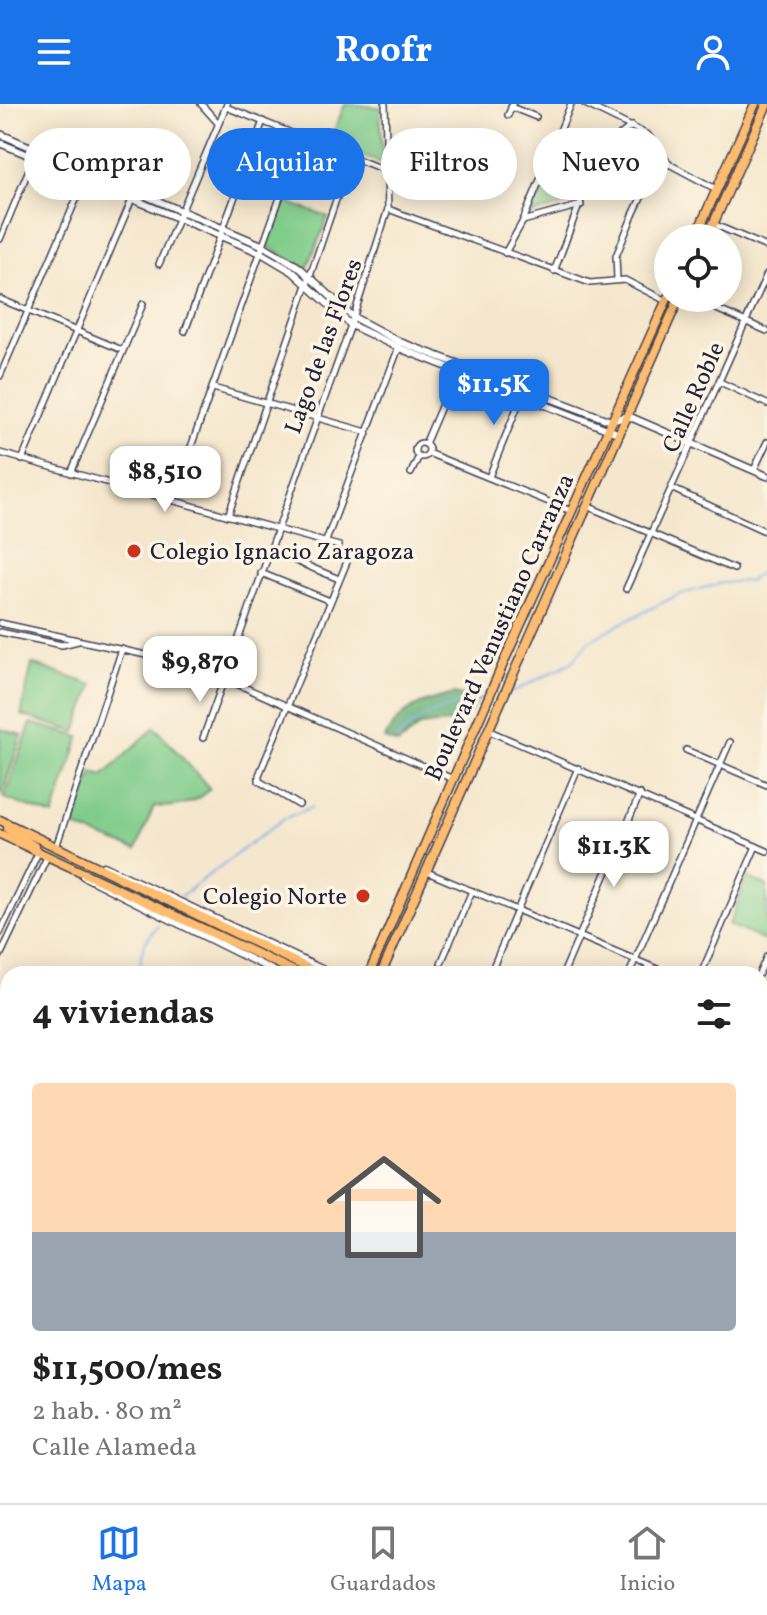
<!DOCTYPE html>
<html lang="es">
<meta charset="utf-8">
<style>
:root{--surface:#fff;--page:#f6f6f6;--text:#222;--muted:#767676;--line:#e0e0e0;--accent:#1a73e8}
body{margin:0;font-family:Vollkorn,serif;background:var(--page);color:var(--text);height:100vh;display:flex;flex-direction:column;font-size:30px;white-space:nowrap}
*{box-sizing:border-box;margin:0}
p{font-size:26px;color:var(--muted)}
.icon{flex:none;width:44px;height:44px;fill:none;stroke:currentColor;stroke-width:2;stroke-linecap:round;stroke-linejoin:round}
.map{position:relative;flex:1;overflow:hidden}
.panel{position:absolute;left:0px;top:862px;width:768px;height:538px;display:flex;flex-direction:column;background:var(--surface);border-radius:24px 24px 0 0;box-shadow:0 4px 20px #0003}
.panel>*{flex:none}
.hud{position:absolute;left:24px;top:24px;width:720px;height:72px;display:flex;gap:16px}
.tools{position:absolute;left:654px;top:120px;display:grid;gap:16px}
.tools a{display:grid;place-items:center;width:88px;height:88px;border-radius:50%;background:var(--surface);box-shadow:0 4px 20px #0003;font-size:40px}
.price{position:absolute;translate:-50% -68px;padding:0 18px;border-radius:16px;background:#fff;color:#222;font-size:26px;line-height:52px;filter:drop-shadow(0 2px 4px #0008)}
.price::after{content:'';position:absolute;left:50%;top:48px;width:24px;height:18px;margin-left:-12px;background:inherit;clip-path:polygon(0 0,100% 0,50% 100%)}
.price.current{background:var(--accent);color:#fff}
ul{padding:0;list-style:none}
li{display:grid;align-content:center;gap:16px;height:424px;padding:0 32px}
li+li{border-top:2px solid var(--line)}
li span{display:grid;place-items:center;height:248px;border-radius:8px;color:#555}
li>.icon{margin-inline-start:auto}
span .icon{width:144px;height:144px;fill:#fffc;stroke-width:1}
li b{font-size:34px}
h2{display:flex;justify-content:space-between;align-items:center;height:96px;padding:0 32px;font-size:34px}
.tag{padding:0 28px;border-radius:36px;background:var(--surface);box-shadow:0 4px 20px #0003;font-size:28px;line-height:72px}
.tag.current{background:var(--accent);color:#fff}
header{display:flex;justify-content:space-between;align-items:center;height:104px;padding:0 32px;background:var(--accent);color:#fff;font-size:36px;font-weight:700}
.menu{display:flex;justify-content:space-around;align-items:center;height:112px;border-top:2px solid var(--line);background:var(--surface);font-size:22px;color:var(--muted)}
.menu a{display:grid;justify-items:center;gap:4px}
.menu .current{color:var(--accent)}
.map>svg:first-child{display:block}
.green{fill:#80cc8b;stroke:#517763;stroke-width:2}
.forest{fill:#68b077;stroke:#456959;stroke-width:2}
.water{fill:#7cade8;stroke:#4f6892;stroke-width:2}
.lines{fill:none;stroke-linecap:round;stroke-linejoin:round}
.stream{stroke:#7cade8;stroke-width:2}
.minor-casing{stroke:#424051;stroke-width:8}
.tertiary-casing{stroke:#424051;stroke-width:9}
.primary-casing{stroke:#424051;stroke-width:11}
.trunk-casing{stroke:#424051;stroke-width:11}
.minor{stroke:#fff;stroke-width:5}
.tertiary{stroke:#fff;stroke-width:6}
.primary{stroke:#fdbc70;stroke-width:8}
.trunk{stroke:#fdbc70;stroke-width:8}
.poi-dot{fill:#c8321e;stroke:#fcf5e5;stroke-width:3}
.labels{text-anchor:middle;stroke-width:7;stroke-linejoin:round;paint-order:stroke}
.street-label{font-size:24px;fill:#22223b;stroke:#fcf5e5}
.poi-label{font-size:24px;fill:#22223b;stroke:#fcf5e5;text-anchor:start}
</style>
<header><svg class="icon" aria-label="menu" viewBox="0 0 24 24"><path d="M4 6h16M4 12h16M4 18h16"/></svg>Roofr<svg class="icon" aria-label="person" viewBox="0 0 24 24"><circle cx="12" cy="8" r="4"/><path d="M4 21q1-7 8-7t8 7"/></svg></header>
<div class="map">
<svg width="767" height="1399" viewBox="0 0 767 1399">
<rect width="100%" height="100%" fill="#fcf5e5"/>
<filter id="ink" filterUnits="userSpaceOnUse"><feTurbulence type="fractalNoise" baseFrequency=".0125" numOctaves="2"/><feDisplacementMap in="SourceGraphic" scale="16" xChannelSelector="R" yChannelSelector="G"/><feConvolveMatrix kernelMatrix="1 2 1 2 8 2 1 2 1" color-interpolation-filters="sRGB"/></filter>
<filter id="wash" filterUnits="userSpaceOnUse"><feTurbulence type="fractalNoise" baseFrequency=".006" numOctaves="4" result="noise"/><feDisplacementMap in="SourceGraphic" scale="32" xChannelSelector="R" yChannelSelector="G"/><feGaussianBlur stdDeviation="1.8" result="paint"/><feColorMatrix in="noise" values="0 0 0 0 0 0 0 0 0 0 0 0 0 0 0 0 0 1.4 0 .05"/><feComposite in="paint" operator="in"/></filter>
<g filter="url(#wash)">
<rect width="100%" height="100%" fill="#f5e7cd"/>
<g class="green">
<polygon points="345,0 380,3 383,59 329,39"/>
<polygon points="559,42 596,59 579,97 530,111"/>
<polygon points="284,97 328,113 307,165 267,142"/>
<polygon points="32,560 93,581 76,628 21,611"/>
<polygon points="31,619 80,633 53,712 4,694"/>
<path d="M155,623L210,685C196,699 173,705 154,702L136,746L74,723L93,668L103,672Z"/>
<polygon points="0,625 22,631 2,690 0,689"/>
<polygon points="747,773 767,782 767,838 729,821"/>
<polygon points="760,1265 767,1268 767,1321 760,1319"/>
<polygon points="66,1392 104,1392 101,1399 65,1399"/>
</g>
<path class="forest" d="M454,590L478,596L464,617L420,622L398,640L384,635C402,604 419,598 454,590Z"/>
<polygon class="water" points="0,1186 8,1189 8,1218 0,1237"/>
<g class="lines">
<g class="stream">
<polyline points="509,590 572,558 589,537 614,523 678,491 722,479 750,477 767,462"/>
<path d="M396,636C419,609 449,601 483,595"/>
<polyline points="181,792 283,715 312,703"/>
<path d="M142,870C137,849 145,836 158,821"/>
<polyline points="0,1071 8,1071"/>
</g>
</g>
</g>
<g filter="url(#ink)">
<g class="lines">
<defs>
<g id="minor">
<polyline points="201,0 218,19"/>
<polyline points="585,0 648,31 669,60 716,85"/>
<polyline points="226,3 387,67"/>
<polyline points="511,3 536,13"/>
<polyline points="508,11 513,0"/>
<polyline points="557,38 600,57"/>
<polyline points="385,45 503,38"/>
<polyline points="388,105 590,179 625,176 666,197"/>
<polyline points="523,117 581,101"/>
<polyline points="713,120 767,143"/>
<polyline points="0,135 37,46"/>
<polyline points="505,149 523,117 571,0"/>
<polyline points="159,160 227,0"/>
<path d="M554,167C573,123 591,47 632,22"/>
<polyline points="617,175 616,152 633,111 653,68 669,60"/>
<polyline points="691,194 767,227"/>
<polyline points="0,195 122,246"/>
<polyline points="185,227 263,17"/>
<polyline points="0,272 85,75"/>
<polyline points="720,278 767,300"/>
<polyline points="213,284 367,328"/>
<circle cx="422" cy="346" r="7"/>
<polyline points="425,340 458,263"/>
<polyline points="0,349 339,442"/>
<polyline points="428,349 571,407"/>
<polyline points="22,356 135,88"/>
<polyline points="754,366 767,338"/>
<polyline points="71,369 143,200"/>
<polyline points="411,369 419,352"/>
<polyline points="489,373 525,284"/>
<polyline points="673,385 767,428"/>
<polyline points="172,396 302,32"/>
<polyline points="587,402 734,465"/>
<polyline points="228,412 351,52"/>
<polyline points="326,437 399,243"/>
<polyline points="269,446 339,475"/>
<polyline points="261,469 330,497"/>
<polyline points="626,485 767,170"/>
<polyline points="0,519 196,562 453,675"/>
<polyline points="0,528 62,541 78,537"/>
<polyline points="487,626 767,747"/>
<polyline points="203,634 351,221 388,105 385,0"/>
<polyline points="686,646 767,681"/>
<polyline points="299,701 259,677 259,671 349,453"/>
<polyline points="56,743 122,545"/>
<polyline points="427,768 669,870"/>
<polyline points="0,829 38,749"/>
<polyline points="0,852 47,753"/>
<polyline points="441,859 472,787"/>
<polyline points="490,870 578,664"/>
<polyline points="563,870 640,690"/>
<polyline points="629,870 730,638"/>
<polyline points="701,870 756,742"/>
<polyline points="759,870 767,852"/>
<polyline points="760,908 767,911"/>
<polyline points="760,983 767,964"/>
<polyline points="0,1112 8,1115"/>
<polyline points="0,1165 8,1155"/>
<polyline points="760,1264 767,1267"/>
<polyline points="760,1325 767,1328"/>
<polyline points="760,1364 767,1346"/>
<polyline points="760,1388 767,1391"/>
<polyline points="323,1392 334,1399"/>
<polyline points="521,1392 537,1399"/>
<polyline points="652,1392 669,1399"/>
<polyline points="370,1399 373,1392"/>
<polyline points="463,1399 466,1392"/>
<polyline points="572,1399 575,1392"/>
<polyline points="746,1399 749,1392"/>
</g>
<g id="tertiary">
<polyline points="0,30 264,142 299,163 353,213 400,238 611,317 628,312 767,372"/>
<polyline points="0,39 261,149 293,168 351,221 399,244 620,330"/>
<polyline points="104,762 332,870"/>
<polyline points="83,772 280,870"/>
<polyline points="760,1082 767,1086"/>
</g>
<g id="primary">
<polyline points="695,134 755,0"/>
<polyline points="707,134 767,0"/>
<polyline points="369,870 506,553 668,193"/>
<polyline points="381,870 679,194"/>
<polyline points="144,1399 147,1392"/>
<polyline points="157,1399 160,1392"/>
</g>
<g id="trunk">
<polyline points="0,716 320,870"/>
<polyline points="8,725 34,742"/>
<polyline points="0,730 300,870"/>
<polyline points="760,1065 767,1068"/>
<polyline points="760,1075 767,1079"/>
</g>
</defs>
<use href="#minor" class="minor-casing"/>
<use href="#tertiary" class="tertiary-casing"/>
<use href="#primary" class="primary-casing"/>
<use href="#trunk" class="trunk-casing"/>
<use href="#minor" class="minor"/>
<use href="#tertiary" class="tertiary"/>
<use href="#primary" class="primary"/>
<use href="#trunk" class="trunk"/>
</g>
</g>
<g class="poi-dot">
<circle cx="134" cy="447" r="8"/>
<circle cx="363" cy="792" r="8"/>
</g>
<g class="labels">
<g class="street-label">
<text transform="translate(323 242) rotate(-70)" y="8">Lago de las Flores</text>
<text transform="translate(693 293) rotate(-66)" y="8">Calle Roble</text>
<text transform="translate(499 523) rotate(-66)" y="8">Boulevard Venustiano Carranza</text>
</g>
<g class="poi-label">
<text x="150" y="455">Colegio Ignacio Zaragoza</text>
<text x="347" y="800" text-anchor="end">Colegio Norte</text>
</g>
</g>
</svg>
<div class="tools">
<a><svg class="icon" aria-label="locate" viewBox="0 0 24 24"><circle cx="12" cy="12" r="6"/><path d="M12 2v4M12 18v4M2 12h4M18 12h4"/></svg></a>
</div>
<b class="price current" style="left:494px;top:323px">$11.5K</b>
<b class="price" style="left:165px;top:410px">$8,510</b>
<b class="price" style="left:200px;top:600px">$9,870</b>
<b class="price" style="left:614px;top:785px">$11.3K</b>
<div class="hud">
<a class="tag">Comprar</a>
<a class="tag current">Alquilar</a>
<a class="tag">Filtros</a>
<a class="tag">Nuevo</a>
</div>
<section class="panel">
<h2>4 viviendas<svg class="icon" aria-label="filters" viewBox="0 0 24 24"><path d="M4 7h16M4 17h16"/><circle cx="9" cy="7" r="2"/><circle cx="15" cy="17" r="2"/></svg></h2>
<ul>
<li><span style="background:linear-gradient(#ffd9b3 60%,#9aa5b1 0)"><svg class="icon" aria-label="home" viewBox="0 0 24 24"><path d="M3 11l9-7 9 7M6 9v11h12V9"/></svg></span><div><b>$11,500/mes</b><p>2 hab. · 80 m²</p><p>Calle Alameda</p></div></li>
</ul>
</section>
</div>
<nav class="menu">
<a class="current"><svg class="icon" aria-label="map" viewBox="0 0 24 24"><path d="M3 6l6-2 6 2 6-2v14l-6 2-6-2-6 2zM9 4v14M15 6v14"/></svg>Mapa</a>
<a><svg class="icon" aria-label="saved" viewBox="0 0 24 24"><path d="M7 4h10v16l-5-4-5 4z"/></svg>Guardados</a>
<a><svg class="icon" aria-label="home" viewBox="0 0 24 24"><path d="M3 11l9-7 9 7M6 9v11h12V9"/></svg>Inicio</a>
</nav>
